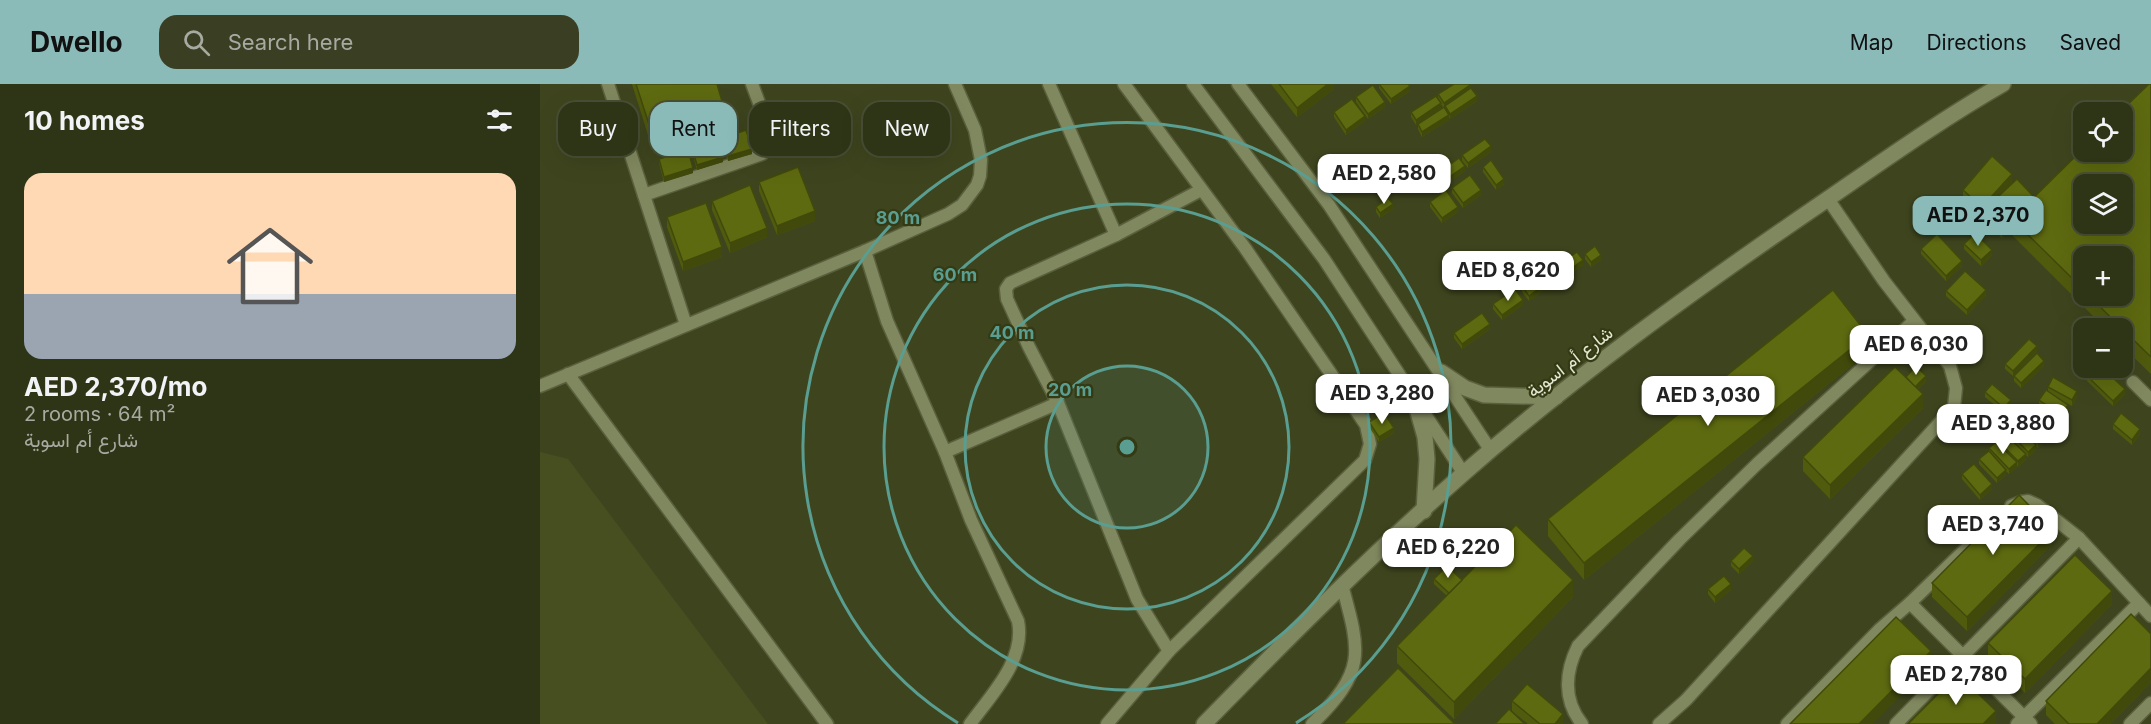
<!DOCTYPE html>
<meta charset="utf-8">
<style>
:root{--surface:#2e3416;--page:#3a3f23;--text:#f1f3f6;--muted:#a7aaa1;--line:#494f35;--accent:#8bbbb9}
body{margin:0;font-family:Inter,Vazirmatn,sans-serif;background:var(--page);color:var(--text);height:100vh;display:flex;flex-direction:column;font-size:22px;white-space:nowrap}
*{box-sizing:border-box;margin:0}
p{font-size:20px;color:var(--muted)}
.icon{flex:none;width:33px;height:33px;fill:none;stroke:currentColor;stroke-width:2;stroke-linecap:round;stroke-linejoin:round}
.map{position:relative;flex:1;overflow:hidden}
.panel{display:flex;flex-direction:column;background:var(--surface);width:540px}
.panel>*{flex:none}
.top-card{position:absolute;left:18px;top:18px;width:570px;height:54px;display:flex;gap:12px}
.buttons{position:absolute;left:1533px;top:18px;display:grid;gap:12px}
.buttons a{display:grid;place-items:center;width:60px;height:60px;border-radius:12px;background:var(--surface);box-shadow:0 6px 24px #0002,0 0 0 2px var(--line);font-size:30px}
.price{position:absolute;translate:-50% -51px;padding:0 14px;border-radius:12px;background:#fff;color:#222;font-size:20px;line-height:39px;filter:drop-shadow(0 2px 3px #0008)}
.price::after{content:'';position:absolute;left:50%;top:36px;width:18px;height:14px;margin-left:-9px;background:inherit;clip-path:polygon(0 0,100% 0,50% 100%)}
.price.on{background:var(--accent);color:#111}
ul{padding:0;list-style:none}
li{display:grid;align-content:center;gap:12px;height:318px;padding:0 24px}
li+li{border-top:2px solid var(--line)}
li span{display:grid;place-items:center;height:186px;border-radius:18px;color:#555}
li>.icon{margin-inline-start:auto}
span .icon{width:108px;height:108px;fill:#fffc;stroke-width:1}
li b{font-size:26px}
h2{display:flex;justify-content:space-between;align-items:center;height:72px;padding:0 24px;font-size:26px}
.tag{padding:0 21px;border-radius:18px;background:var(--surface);box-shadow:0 6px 24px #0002,0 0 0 2px var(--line);font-size:21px;line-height:54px}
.tag.on{background:var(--accent);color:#111}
header{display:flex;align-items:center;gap:36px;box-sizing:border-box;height:84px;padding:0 30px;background:var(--accent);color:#111}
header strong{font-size:28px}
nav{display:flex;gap:33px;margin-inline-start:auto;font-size:21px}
.search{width:420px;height:54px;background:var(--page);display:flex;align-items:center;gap:15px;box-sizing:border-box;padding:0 21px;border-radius:18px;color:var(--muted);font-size:22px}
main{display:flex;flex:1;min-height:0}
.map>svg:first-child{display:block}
.built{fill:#474f20}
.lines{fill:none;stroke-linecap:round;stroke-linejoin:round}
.service-casing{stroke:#5a603d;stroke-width:15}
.tertiary-casing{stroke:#5a603d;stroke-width:18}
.service{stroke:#80885f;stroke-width:12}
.tertiary{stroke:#80885f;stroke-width:15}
.wall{fill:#515b0e;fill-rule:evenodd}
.shaded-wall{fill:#424a0b}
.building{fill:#5e6a10;stroke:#424a0b;stroke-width:1.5;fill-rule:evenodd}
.ring{fill:none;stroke:#5a9e91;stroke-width:3}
.labels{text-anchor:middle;stroke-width:4.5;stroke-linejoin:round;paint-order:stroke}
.street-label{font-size:18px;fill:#e4e9d3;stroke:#343a13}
.centre{fill:#5a9e91;stroke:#343a13;stroke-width:3}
.ring-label{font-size:18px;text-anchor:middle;font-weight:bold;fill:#5a9e91;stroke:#343a13;stroke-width:4.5;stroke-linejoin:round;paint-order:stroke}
</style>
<header>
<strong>Dwello</strong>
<div class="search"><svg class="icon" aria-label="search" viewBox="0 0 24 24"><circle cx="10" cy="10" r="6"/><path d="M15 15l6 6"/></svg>Search here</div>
<nav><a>Map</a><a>Directions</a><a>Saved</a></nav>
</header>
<main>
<section class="panel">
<h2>10 homes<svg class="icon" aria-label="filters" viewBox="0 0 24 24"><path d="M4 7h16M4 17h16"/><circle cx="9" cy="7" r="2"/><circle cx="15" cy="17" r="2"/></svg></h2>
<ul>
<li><span style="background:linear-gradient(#ffd9b3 65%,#9aa5b1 0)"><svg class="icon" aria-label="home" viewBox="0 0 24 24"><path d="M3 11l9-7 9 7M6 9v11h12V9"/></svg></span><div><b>AED 2,370/mo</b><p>2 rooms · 64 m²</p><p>شارع أم اسوية</p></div></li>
</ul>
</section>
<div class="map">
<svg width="1611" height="640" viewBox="0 0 1611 640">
<rect width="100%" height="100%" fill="#3e451e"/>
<polygon class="built" points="0,368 28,375 228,640 0,640"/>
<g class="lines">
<defs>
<g id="service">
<polyline points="68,0 146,241"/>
<polyline points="509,0 576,151"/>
<polyline points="653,0 784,175 924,390"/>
<polyline points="698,0 789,121 951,367"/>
<polyline points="104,111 222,70 228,56 228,43 212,0"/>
<path d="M325,167L347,237L405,368L431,436L478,537C486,576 451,611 430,640"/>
<polyline points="28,290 287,640"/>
<polyline points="1593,298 1611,316"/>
<polyline points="0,302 325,167 408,130 422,121 437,101 440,92 441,76 435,46 415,0"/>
<polyline points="405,368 518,319"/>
<polyline points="1471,422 1481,418 1488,417 1497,421 1539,454 1599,519 1477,640"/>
<polyline points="1370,519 1432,459"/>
<polyline points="1599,519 1611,532"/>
<polyline points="629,567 597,515 518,319 489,263 467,215 466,205 470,199 576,151 661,106"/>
<polyline points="567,640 629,567 825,376 830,360 826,341 705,164 584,0"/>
<path d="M772,640C826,587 821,570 802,501"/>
<path d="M1042,640C1023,616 1025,588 1038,562L1140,455L1217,380L1374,237"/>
<polyline points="1119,640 1146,616 1414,323 1416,304 1410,282 1344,197 1288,115"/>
<polyline points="1247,640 1340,545 1370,519 1491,640"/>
<polyline points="1356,640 1539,454"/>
<polyline points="1590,640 1611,619"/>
</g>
<g id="tertiary">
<polyline points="901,288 925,304 944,311 1016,313"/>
<polyline points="874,314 885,353 887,375 884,427"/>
<path d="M664,640C748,554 833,469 924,389C1034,293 1153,207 1273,125C1336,82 1397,38 1463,0"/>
</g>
</defs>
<use href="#service" class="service-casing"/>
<use href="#tertiary" class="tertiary-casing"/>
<use href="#service" class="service"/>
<use href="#tertiary" class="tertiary"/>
</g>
<g class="wall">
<polygon points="92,0 177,0 187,47 114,70"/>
<polygon points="731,0 794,0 794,5 757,33"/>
<polygon points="839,0 868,0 870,7 851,20 839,4"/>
<path d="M1611,0V290L1582,262V244H1565L1472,151V144L1462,154L1444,136V131L1442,133L1423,116V106L1472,99L1494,113ZM1544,172L1582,212H1544Z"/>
<polygon points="930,5 937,17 910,35 909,33 909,36 882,53 878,45 878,40 903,23 901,20 901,24 876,41 871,33 871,28 898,15 898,10"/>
<polygon points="816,13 845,23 828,35 816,18"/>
<polygon points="794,28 825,37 806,51 794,33"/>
<polygon points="183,54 212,70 188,77 183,59"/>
<polygon points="152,64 183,78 157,86 152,69"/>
<polygon points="951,68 928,84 922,77 922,71"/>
<polygon points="119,75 153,89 124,98 119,80"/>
<polygon points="943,83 964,100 956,106 943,88"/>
<polygon points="925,87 905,101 900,93 900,88"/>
<polygon points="219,98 275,137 237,151 219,107"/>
<polygon points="912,104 941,111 923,124 912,109"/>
<polygon points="172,117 227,153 190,169 172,126"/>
<polygon points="890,118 918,128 902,139 890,123"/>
<polygon points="836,123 853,125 840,134 836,128"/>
<polygon points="127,133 182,173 143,187 127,143"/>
<polygon points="1424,160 1452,171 1441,182 1424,165"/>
<polygon points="1381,165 1422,182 1406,197 1381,170"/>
<polygon points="1045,170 1061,176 1051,183 1045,175"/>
<polygon points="1043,181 1021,197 1015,188 1015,183"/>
<polygon points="1013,199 989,217 982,208 982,202"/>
<polygon points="1406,207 1446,211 1427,231 1406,212"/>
<polygon points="953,220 983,221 962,236 953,225"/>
<polygon points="950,245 922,265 914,254 914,249"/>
<polygon points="1497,267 1473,292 1465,285 1465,280"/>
<polygon points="1328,268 1044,496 1008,452 1008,435"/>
<polygon points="1504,282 1481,304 1474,297 1474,292"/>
<polygon points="1547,292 1585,310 1573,322 1547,297"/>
<polygon points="1366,293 1386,297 1378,305 1383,324 1290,415 1263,387 1263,373"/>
<polygon points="1508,303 1537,312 1532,322 1514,312 1528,326 1521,336 1499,321 1499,316 1508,307"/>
<polygon points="1445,308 1471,321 1464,329 1445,313"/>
<polygon points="1490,329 1518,343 1510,351 1494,338 1506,356 1498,364 1496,362 1496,366 1488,373 1486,371 1486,375 1478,383 1477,381 1477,383 1469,390 1466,387 1466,391 1457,399 1439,380 1439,375 1449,367 1449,364 1459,360 1459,358 1469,353 1469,348 1479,344 1479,338 1490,333"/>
<polygon points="1412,332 1441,347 1430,357 1412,337"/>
<polygon points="829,338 854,349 839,358 829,343"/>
<polygon points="1573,340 1600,350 1592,361 1573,345"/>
<polygon points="1422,390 1452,405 1440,416 1422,395"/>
<polygon points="1513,459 1427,547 1392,513 1392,499"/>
<polygon points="1191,477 1213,477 1199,490 1191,482"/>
<polygon points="894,495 922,497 1033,513 914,635 857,579 857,562 907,512 894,500"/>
<polygon points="1168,505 1191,506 1175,519 1168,510"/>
<polygon points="1572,520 1485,609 1448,573 1448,559"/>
<polygon points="1611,550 1611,598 1570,640 1515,640 1506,631 1506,617"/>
<polygon points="972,617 1023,640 988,640 972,627"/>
</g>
<g class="shaded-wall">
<polygon points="788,0 794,0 794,5 757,33 757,24"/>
<polygon points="930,1 930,6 904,24 904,19"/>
<polygon points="870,2 870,7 851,20 851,15"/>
<polygon points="937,12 937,17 910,35 910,30"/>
<polygon points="845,18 845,23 828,35 828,30"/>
<polygon points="901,19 901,24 876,41 876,36"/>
<polygon points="909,31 909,36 882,53 882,48"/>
<polygon points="825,32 825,37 806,51 806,46"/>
<polygon points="187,34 187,47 114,70 114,56"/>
<polygon points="951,62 951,68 928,84 928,79"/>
<polygon points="212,65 212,70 188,77 188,72"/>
<polygon points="183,73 183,78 157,86 157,81"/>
<polygon points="925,82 925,87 905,101 905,96"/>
<polygon points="153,84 153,89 124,98 124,93"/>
<polygon points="1472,90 1472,99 1444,126 1444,131 1442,133 1442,123"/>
<polygon points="964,95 964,100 956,106 956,101"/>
<polygon points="941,106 941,111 923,124 923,119"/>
<polygon points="1494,113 1472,135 1472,144 1462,154 1462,144"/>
<polygon points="853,120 853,125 840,134 840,129"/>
<polygon points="918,123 918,128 902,139 902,134"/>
<polygon points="275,127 275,137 237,151 237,142"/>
<polygon points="227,144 227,153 190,169 190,159"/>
<polygon points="182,163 182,173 143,187 143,178"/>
<polygon points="1452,166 1452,171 1441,182 1441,176"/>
<polygon points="1061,171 1061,176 1051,183 1051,178"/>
<polygon points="1043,176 1043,181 1021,197 1021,192"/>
<polygon points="1422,177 1422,182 1406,197 1406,192"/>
<polygon points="1013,194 1013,199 989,217 989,212"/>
<polygon points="1446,206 1446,211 1427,231 1427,226"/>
<polygon points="983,216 983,221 962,236 962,231"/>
<polygon points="950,240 950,245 922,265 922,260"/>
<polygon points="1328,251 1328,268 1044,496 1044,479"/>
<polygon points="1497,262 1497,267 1473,292 1473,287"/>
<polygon points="1504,277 1504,282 1481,304 1481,299"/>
<polygon points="1386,292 1386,297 1374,309 1374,304"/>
<polygon points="1585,305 1585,310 1573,322 1573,317"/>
<polygon points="1537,307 1537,312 1532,322 1532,316"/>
<polygon points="1383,310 1383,324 1290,415 1290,401"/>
<polygon points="1471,316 1471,321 1464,329 1464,324"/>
<polygon points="1528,321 1528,326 1521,336 1521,331"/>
<polygon points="1518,338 1518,343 1510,351 1510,346"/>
<polygon points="1441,342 1441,347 1430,357 1430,352"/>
<polygon points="854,344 854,349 839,358 839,353"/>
<polygon points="1600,345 1600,350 1592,361 1592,356"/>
<polygon points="1506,351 1506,356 1498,364 1498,359"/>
<polygon points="1496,361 1496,366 1488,373 1488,368"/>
<polygon points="1486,370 1486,375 1478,383 1478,377"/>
<polygon points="1477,378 1477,383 1469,390 1469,385"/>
<polygon points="1466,386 1466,391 1457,399 1457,394"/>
<polygon points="1452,400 1452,405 1440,416 1440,411"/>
<polygon points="1513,446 1513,459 1427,547 1427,533"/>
<polygon points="1213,472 1213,477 1199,490 1199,485"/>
<polygon points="1033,496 1033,513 914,635 914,618"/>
<polygon points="1191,500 1191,506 1175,519 1175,513"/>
<polygon points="1572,507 1572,520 1485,609 1485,595"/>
<polygon points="1391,567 1391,580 1333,640 1319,640"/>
<polygon points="1611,584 1611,598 1570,640 1557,640"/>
<polygon points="1456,627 1456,640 1443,640"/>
<polygon points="1023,630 1023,640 1015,640"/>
</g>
<g class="building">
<polygon points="96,0 177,0 187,34 114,56"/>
<polygon points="739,0 788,0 757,24"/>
<polygon points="839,0 868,0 870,2 851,15"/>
<polygon points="914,0 929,0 930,1 904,19 898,10"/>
<path d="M1609,0H1611V273L1549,212H1582V172H1544V206L1472,135L1544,64V68H1582V28H1580ZM1544,100H1582V140H1544Z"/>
<polygon points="833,1 845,18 828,30 816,13"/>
<polygon points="931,4 937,12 910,30 905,22"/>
<polygon points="896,12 901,19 876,36 871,28"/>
<polygon points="812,15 825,32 806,46 794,28"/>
<polygon points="904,23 909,31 882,48 878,40"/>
<polygon points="206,46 212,65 188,72 183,54"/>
<polygon points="945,55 951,62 928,79 922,71"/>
<polygon points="177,56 183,73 157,81 152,64"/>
<polygon points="148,66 153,84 124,93 119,75"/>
<polygon points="1452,72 1472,90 1442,123 1423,106"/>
<polygon points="919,74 925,82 905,96 900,88"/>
<polygon points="951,76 964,95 956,101 943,83"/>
<polygon points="258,83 275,127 237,142 219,98"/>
<polygon points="930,91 941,106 923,119 912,104"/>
<polygon points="1477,95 1494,113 1462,144 1444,126"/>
<polygon points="210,101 227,144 190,159 172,117"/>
<polygon points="906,106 918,123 902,134 890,118"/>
<polygon points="848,114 853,120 840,129 836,123"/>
<polygon points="166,119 182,163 143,178 127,133"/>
<polygon points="1435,149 1452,166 1441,176 1424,160"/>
<polygon points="1397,150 1422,177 1406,192 1381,165"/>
<polygon points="1055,162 1061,171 1051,178 1045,170"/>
<polygon points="1037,168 1043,176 1021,192 1015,183"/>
<polygon points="1006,185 1013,194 989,212 982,202"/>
<polygon points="1425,187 1446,206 1427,226 1406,207"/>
<polygon points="975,205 983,216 962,231 953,220"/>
<polygon points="1293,206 1328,251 1044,479 1008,435"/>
<polygon points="942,229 950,240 922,260 914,249"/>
<polygon points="1489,255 1497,262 1473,287 1465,280"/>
<polygon points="1497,269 1504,277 1481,299 1474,292"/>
<polygon points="1376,282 1386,292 1375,303 1366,293"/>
<polygon points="1355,283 1383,310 1290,401 1263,373"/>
<polygon points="1556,284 1562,284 1585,305 1573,317 1547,292"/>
<polygon points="1513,293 1537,307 1532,316 1508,303"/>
<polygon points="1452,300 1471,316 1464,324 1445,308"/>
<polygon points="1506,306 1528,321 1521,331 1499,316"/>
<polygon points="1498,321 1518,338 1510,346 1490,329"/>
<polygon points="1423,322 1441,342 1430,352 1412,332"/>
<polygon points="844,329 854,344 839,353 829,338"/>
<polygon points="1581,329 1600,345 1592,356 1573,340"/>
<polygon points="1488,331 1506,351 1498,359 1479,338"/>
<polygon points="1477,341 1496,361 1488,368 1469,348"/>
<polygon points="1466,351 1486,370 1478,377 1459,358"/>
<polygon points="1456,358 1477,378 1469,385 1449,364"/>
<polygon points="1449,367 1466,386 1457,394 1439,375"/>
<polygon points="1434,380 1452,400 1440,411 1422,390"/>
<polygon points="1479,411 1513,446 1427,533 1392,499"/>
<polygon points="976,441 1033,496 914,618 857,562"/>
<polygon points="1204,464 1213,472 1199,485 1191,477"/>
<polygon points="1535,471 1572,507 1485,595 1448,559"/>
<polygon points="907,482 922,496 909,509 894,495"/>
<polygon points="1184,492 1191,500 1175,513 1168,505"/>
<polygon points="1591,530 1611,550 1611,584 1557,640 1529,640 1506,617"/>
<polygon points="1356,533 1391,567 1319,640 1250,640"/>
<polygon points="858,584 915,640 803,640"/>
<polygon points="1418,590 1456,627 1443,640 1368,640"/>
<polygon points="987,600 1023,630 1015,640 1000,640 972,617"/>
<polygon points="969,625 985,640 955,640"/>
</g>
<circle cx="587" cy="363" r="81" fill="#5a9e91" fill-opacity=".12"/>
<g class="ring">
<circle cx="587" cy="363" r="81"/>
<circle cx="587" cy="363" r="162"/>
<circle cx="587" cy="363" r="243"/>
<path d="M418 639A324 324 0 1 1 756 639"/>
</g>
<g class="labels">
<g class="street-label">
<text transform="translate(1030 278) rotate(-38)" y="6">شارع أم اسوية</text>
</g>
</g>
<circle cx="587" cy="363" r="9" class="centre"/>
<g class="ring-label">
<text x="358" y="140">80 m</text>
<text x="415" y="197">60 m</text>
<text x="472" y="255">40 m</text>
<text x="530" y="312">20 m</text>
</g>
</svg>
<div class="buttons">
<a><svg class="icon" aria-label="locate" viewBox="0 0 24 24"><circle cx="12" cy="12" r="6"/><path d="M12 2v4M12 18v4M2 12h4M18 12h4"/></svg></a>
<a><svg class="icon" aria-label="layers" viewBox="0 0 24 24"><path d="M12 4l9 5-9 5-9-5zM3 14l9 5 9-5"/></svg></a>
<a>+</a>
<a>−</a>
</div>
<b class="price" style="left:844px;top:121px">AED 2,580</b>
<b class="price on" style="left:1438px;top:163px">AED 2,370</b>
<b class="price" style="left:968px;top:218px">AED 8,620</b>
<b class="price" style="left:1376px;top:292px">AED 6,030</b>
<b class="price" style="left:842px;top:341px">AED 3,280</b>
<b class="price" style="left:1168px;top:343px">AED 3,030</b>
<b class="price" style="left:1463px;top:371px">AED 3,880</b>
<b class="price" style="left:1453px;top:472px">AED 3,740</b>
<b class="price" style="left:908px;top:495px">AED 6,220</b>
<b class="price" style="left:1416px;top:622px">AED 2,780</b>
<div class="top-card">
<a class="tag">Buy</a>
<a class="tag on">Rent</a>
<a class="tag">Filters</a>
<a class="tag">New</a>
</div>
</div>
</main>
